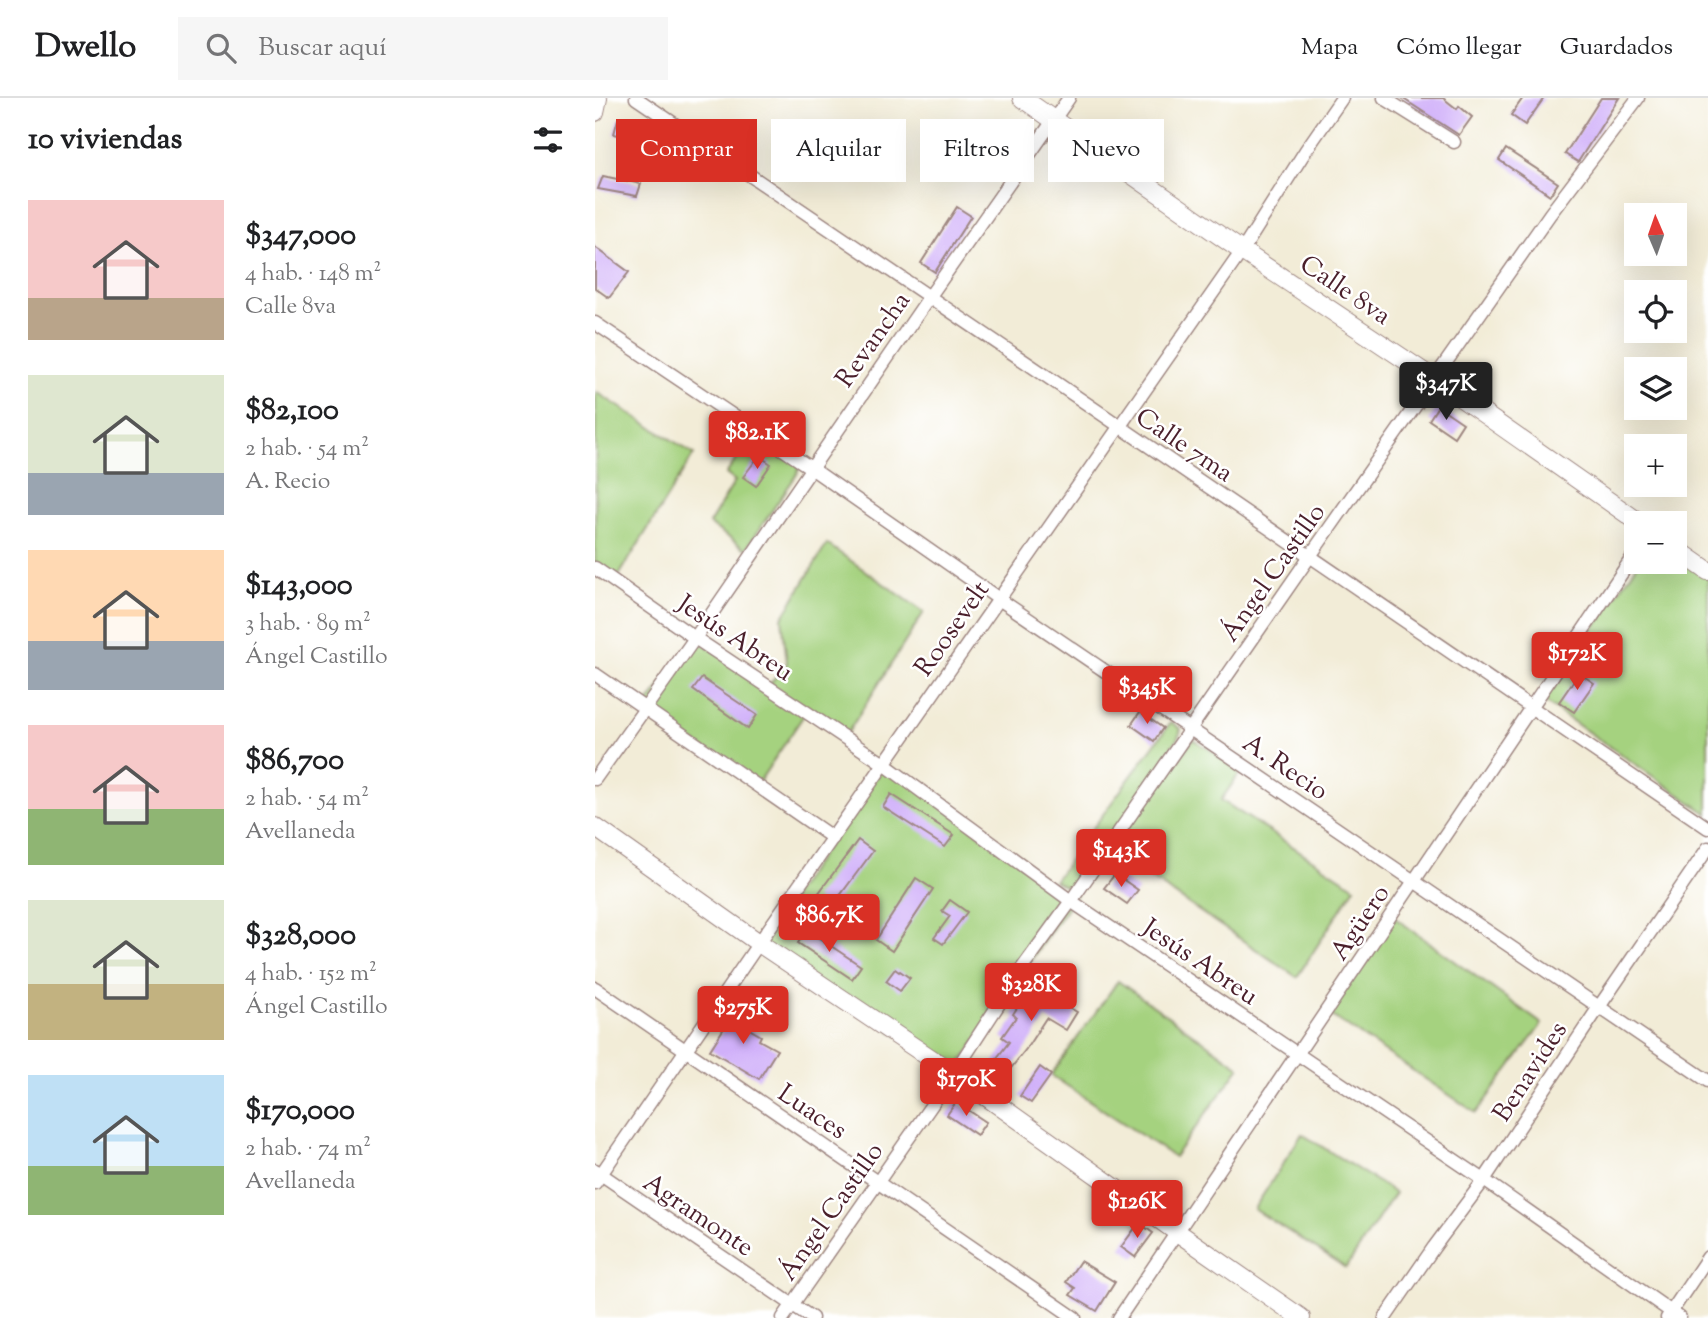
<!DOCTYPE html>
<html lang="es">
<meta charset="utf-8">
<style>
:root{--surface:#fff;--page:#f6f6f6;--text:#202124;--muted:#757577;--line:#e0e0e0;--accent:#d93025}
body{margin:0;font-family:"Sorts Mill Goudy",serif;background:var(--page);color:var(--text);height:100vh;display:flex;flex-direction:column;font-size:26px;white-space:nowrap}
*{box-sizing:border-box;margin:0}
p{font-size:23px;color:var(--muted)}
.icon{flex:none;width:38px;height:38px;fill:none;stroke:currentColor;stroke-width:2;stroke-linecap:round;stroke-linejoin:round}
.map{position:relative;flex:1;overflow:hidden}
.details{display:flex;flex-direction:column;background:var(--surface);width:595px}
.details>*{flex:none}
.hud{position:absolute;left:21px;top:21px;width:665px;height:63px;display:flex;gap:14px}
.needle{width:46px;rotate:358deg}
.buttons{position:absolute;left:1029px;top:105px;display:grid;gap:14px}
.buttons a{display:grid;place-items:center;width:63px;height:63px;border-radius:0px;background:var(--surface);box-shadow:0 7px 28px #0002;font-size:35px}
.price{position:absolute;translate:-50% -60px;padding:0 16px;border-radius:7px;background:var(--accent);color:#fff;font-size:23px;line-height:46px;filter:drop-shadow(0 2px 4px #0008)}
.price::after{content:'';position:absolute;left:50%;top:42px;width:21px;height:16px;margin-left:-10px;background:inherit;clip-path:polygon(0 0,100% 0,50% 100%)}
.price.current{background:#222;color:#fff}
ul{padding:0;list-style:none}
li{display:flex;align-items:center;gap:21px;height:175px;padding:0 28px}
li span{display:grid;place-items:center;flex:none;width:196px;height:140px;border-radius:0px;color:#555}
li>.icon{margin-inline-start:auto}
span .icon{width:84px;height:84px;fill:#fffc;stroke-width:1}
li b{font-size:30px}
h2{display:flex;justify-content:space-between;align-items:center;height:84px;padding:0 28px;font-size:30px}
.chip{padding:0 24px;border-radius:0px;background:var(--surface);box-shadow:0 7px 28px #0002;font-size:24px;line-height:63px}
.chip.current{background:var(--accent);color:#fff}
header{display:flex;align-items:center;gap:42px;box-sizing:border-box;height:98px;padding:0 35px;background:var(--surface);border-bottom:2px solid var(--line)}
header strong{font-size:33px}
nav{display:flex;gap:38px;margin-inline-start:auto;font-size:24px}
.search{width:490px;height:63px;background:var(--page);display:flex;align-items:center;gap:18px;box-sizing:border-box;padding:0 24px;border-radius:0px;color:var(--muted);font-size:26px}
main{display:flex;flex:1;min-height:0}
.map>svg:first-child{display:block}
.green{fill:#a5d27f;stroke:#787855;stroke-width:2}
.building{fill:#d0b0f9}
.lines{fill:none;stroke-linecap:round;stroke-linejoin:round}
.street-casing{stroke:#9e8681;stroke-width:15}
.secondary-casing{stroke:#9e8681;stroke-width:20}
.street{stroke:#fff;stroke-width:12}
.secondary{stroke:#fff;stroke-width:18}
.labels{text-anchor:middle;stroke-width:5;stroke-linejoin:round;paint-order:stroke}
.street-label{font-size:26px;fill:#4a1f2b;stroke:#fff}
</style>
<header>
<strong>Dwello</strong>
<div class="search"><svg class="icon" aria-label="search" viewBox="0 0 24 24"><circle cx="10" cy="10" r="6"/><path d="M15 15l6 6"/></svg>Buscar aquí</div>
<nav><a>Mapa</a><a>Cómo llegar</a><a>Guardados</a></nav>
</header>
<main>
<section class="details">
<h2>10 viviendas<svg class="icon" aria-label="filters" viewBox="0 0 24 24"><path d="M4 7h16M4 17h16"/><circle cx="9" cy="7" r="2"/><circle cx="15" cy="17" r="2"/></svg></h2>
<ul>
<li><span style="background:linear-gradient(#f6c9c9 70%,#b9a48a 0)"><svg class="icon" aria-label="home" viewBox="0 0 24 24"><path d="M3 11l9-7 9 7M6 9v11h12V9"/></svg></span><div><b>$347,000</b><p>4 hab. · 148 m²</p><p>Calle 8va</p></div></li>
<li><span style="background:linear-gradient(#dfe7d0 70%,#9aa5b1 0)"><svg class="icon" aria-label="home" viewBox="0 0 24 24"><path d="M3 11l9-7 9 7M6 9v11h12V9"/></svg></span><div><b>$82,100</b><p>2 hab. · 54 m²</p><p>A. Recio</p></div></li>
<li><span style="background:linear-gradient(#ffd9b3 65%,#9aa5b1 0)"><svg class="icon" aria-label="home" viewBox="0 0 24 24"><path d="M3 11l9-7 9 7M6 9v11h12V9"/></svg></span><div><b>$143,000</b><p>3 hab. · 89 m²</p><p>Ángel Castillo</p></div></li>
<li><span style="background:linear-gradient(#f6c9c9 60%,#8fb573 0)"><svg class="icon" aria-label="home" viewBox="0 0 24 24"><path d="M3 11l9-7 9 7M6 9v11h12V9"/></svg></span><div><b>$86,700</b><p>2 hab. · 54 m²</p><p>Avellaneda</p></div></li>
<li><span style="background:linear-gradient(#dfe7d0 60%,#c2b280 0)"><svg class="icon" aria-label="home" viewBox="0 0 24 24"><path d="M3 11l9-7 9 7M6 9v11h12V9"/></svg></span><div><b>$328,000</b><p>4 hab. · 152 m²</p><p>Ángel Castillo</p></div></li>
<li><span style="background:linear-gradient(#bfe0f5 65%,#8fb573 0)"><svg class="icon" aria-label="home" viewBox="0 0 24 24"><path d="M3 11l9-7 9 7M6 9v11h12V9"/></svg></span><div><b>$170,000</b><p>2 hab. · 74 m²</p><p>Avellaneda</p></div></li>
</ul>
</section>
<div class="map">
<svg width="1113" height="1220" viewBox="0 0 1113 1220">
<rect width="100%" height="100%" fill="#fff"/>
<filter id="ink" filterUnits="userSpaceOnUse"><feTurbulence type="fractalNoise" baseFrequency=".0143" numOctaves="2"/><feDisplacementMap in="SourceGraphic" scale="14" xChannelSelector="R" yChannelSelector="G"/><feConvolveMatrix kernelMatrix="1 2 1 2 8 2 1 2 1" color-interpolation-filters="sRGB"/></filter>
<filter id="wash" filterUnits="userSpaceOnUse"><feTurbulence type="fractalNoise" baseFrequency=".00686" numOctaves="4" result="noise"/><feDisplacementMap in="SourceGraphic" scale="28" xChannelSelector="R" yChannelSelector="G"/><feGaussianBlur stdDeviation="1.57" result="paint"/><feColorMatrix in="noise" values="0 0 0 0 0 0 0 0 0 0 0 0 0 0 0 0 0 1.4 0 .05"/><feComposite in="paint" operator="in"/></filter>
<g filter="url(#wash)">
<rect width="100%" height="100%" fill="#f2ecd7"/>
<g class="green">
<polygon points="1,294 99,356 20,484 0,470"/>
<polygon points="158,338 203,364 204,371 202,376 151,451 114,426 140,383 131,376"/>
<polygon points="232,446 329,514 250,639 211,614 162,687 50,610 100,540 173,588 192,565 187,520"/>
<polygon points="1080,456 1113,478 1113,716 948,603 1044,464 1080,464"/>
<polygon points="576,624 586,631 584,638 567,663 578,668 598,641 647,672 626,702 760,789 702,879 512,751 359,975 165,845 289,666 476,802 474,790 459,783"/>
<polygon points="796,817 947,926 881,1015 731,914"/>
<polygon points="523,883 645,969 579,1059 456,977"/>
<polygon points="707,1036 800,1095 751,1170 659,1111"/>
</g>
<g id="blocks">
<g class="building">
<polygon points="807,0 848,0 862,11 864,8 877,19 864,37"/>
<polygon points="928,0 949,0 930,27 916,17"/>
<polygon points="1006,0 1024,0 983,64 970,56"/>
<polygon points="23,21 49,27 46,42 19,36"/>
<polygon points="911,51 963,85 955,97 904,62"/>
<polygon points="8,78 46,86 42,98 3,91"/>
<polygon points="362,109 376,118 340,174 326,165"/>
<polygon points="0,149 34,174 14,200 0,190"/>
<polygon points="843,308 868,325 859,339 834,322"/>
<polygon points="164,358 176,366 161,388 148,379"/>
<polygon points="984,575 999,585 979,614 964,604"/>
<polygon points="107,580 162,617 153,631 98,592"/>
<polygon points="545,614 568,630 559,643 536,627"/>
<polygon points="296,696 359,737 350,749 288,709"/>
<polygon points="263,742 278,753 235,811 220,800"/>
<polygon points="520,776 543,792 532,806 509,790"/>
<polygon points="321,780 338,791 297,853 281,842"/>
<polygon points="355,802 372,814 348,846 339,840 355,818 347,813"/>
<polygon points="212,832 266,868 257,881 203,845"/>
<polygon points="300,871 304,874 305,873 315,880 305,893 291,883"/>
<polygon points="446,874 471,892 463,903 482,914 471,932 451,920 431,951 402,988 389,977 414,944 407,939 421,919 418,916"/>
<polygon points="142,910 155,918 149,928 166,938 164,942 182,952 164,981 115,952"/>
<polygon points="445,969 456,977 436,1005 425,998"/>
<polygon points="361,1004 391,1024 382,1037 352,1017"/>
<polygon points="544,1125 558,1135 540,1159 526,1149"/>
<polygon points="485,1163 520,1184 502,1213 475,1197 480,1190 471,1184"/>
</g>
</g>
</g>
<g filter="url(#ink)">
<use href="#blocks" fill-opacity="0" stroke="#9e8681" stroke-width="2"/>
<g class="lines">
<defs>
<g id="street">
<path d="M41,0C400,241 755,487 1113,730"/>
<polyline points="789,0 859,44"/>
<polyline points="0,225 216,370 404,501 1113,983"/>
<polyline points="0,470 100,540 289,666 476,803 889,1082 1085,1220"/>
<polyline points="0,576 238,740"/>
<polyline points="0,681 100,540 335,198 474,0"/>
<polyline points="0,890 480,1220"/>
<polyline points="0,1072 217,1220"/>
<polyline points="0,1085 164,845 647,153 711,52 747,0"/>
<polyline points="188,1220 359,975 428,869 476,803 715,458 955,116 1043,0"/>
<polyline points="524,1220 1041,454"/>
<polyline points="790,1220 839,1149 889,1082 1004,909 1113,750"/>
<polyline points="1072,1220 1113,1159"/>
</g>
<g id="secondary">
<polyline points="427,0 647,153 839,281 1045,425"/>
<polyline points="0,14 3,0"/>
<polyline points="1080,450 1113,473"/>
<polyline points="0,729 164,845 365,980 582,1134 706,1220"/>
</g>
</defs>
<use href="#street" class="street-casing"/>
<use href="#secondary" class="secondary-casing"/>
<use href="#street" class="street"/>
<use href="#secondary" class="secondary"/>
</g>
</g>
<g class="labels">
<g class="street-label">
<text transform="translate(751 191) rotate(34)" y="9">Calle 8va</text>
<text transform="translate(277 241) rotate(-55)" y="9">Revancha</text>
<text transform="translate(590 346) rotate(34)" y="9">Calle 7ma</text>
<text transform="translate(677 474) rotate(-55)" y="9">Ángel Castillo</text>
<text transform="translate(356 530) rotate(-55)" y="9">Roosevelt</text>
<text transform="translate(141 539) rotate(34)" y="9">Jesús Abreu</text>
<text transform="translate(691 668) rotate(34)" y="9">A. Recio</text>
<text transform="translate(764 824) rotate(-56)" y="9">Agüero</text>
<text transform="translate(606 863) rotate(34)" y="9">Jesús Abreu</text>
<text transform="translate(934 973) rotate(-57)" y="9">Benavides</text>
<text transform="translate(218 1013) rotate(34)" y="9">Luaces</text>
<text transform="translate(235 1113) rotate(-55)" y="9">Ángel Castillo</text>
<text transform="translate(104 1116) rotate(34)" y="9">Agramonte</text>
</g>
</g>
</svg>
<div class="buttons">
<a><svg class="needle" viewBox="-14 -14 28 28"><path d="M0-13l5 13h-10z" fill="#e53935"/><path d="M0 13l5-13h-10z" fill="#757577"/></svg></a>
<a><svg class="icon" aria-label="locate" viewBox="0 0 24 24"><circle cx="12" cy="12" r="6"/><path d="M12 2v4M12 18v4M2 12h4M18 12h4"/></svg></a>
<a><svg class="icon" aria-label="layers" viewBox="0 0 24 24"><path d="M12 4l9 5-9 5-9-5zM3 14l9 5 9-5"/></svg></a>
<a>+</a>
<a>−</a>
</div>
<b class="price current" style="left:851px;top:324px">$347K</b>
<b class="price" style="left:162px;top:373px">$82.1K</b>
<b class="price" style="left:982px;top:594px">$172K</b>
<b class="price" style="left:552px;top:628px">$345K</b>
<b class="price" style="left:526px;top:791px">$143K</b>
<b class="price" style="left:234px;top:856px">$86.7K</b>
<b class="price" style="left:436px;top:925px">$328K</b>
<b class="price" style="left:148px;top:948px">$275K</b>
<b class="price" style="left:371px;top:1020px">$170K</b>
<b class="price" style="left:542px;top:1142px">$126K</b>
<div class="hud">
<a class="chip current">Comprar</a>
<a class="chip">Alquilar</a>
<a class="chip">Filtros</a>
<a class="chip">Nuevo</a>
</div>
</div>
</main>
